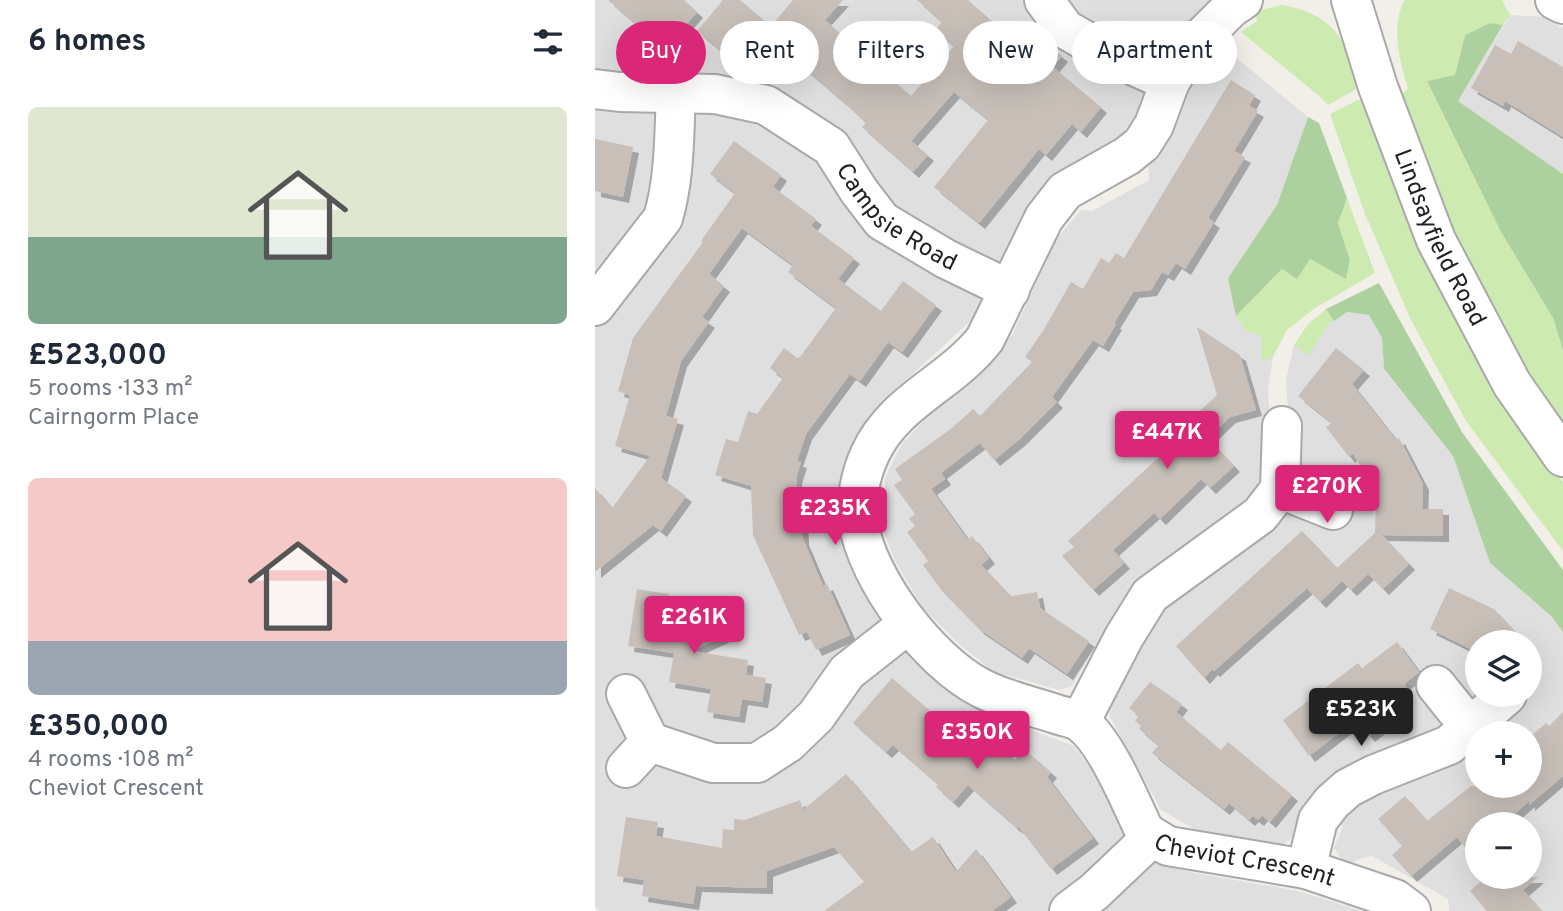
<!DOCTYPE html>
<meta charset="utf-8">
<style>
:root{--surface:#fff;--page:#f2f2f3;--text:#1f2937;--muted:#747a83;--accent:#db2777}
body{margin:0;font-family:Overpass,sans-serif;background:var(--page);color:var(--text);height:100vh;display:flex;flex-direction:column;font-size:26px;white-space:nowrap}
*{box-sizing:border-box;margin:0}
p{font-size:23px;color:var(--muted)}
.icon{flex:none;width:38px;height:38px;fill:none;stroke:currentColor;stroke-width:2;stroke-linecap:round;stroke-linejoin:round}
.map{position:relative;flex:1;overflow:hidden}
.sheet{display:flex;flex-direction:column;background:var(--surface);width:595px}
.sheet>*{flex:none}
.guide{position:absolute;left:21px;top:21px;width:665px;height:63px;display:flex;gap:14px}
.fabs{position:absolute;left:870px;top:630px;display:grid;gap:14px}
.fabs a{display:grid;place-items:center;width:77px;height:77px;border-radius:50%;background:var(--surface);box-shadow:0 7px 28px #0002;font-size:35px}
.price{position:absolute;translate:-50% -60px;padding:0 16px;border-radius:7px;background:var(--accent);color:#fff;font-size:23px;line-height:46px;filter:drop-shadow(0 2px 4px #0008)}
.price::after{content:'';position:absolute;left:50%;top:42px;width:21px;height:16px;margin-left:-10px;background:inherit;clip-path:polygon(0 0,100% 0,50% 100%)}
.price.active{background:#222;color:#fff}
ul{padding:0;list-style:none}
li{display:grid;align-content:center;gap:14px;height:371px;padding:0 28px}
li span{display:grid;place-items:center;height:217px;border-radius:10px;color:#555}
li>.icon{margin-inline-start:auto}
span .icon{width:126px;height:126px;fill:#fffc;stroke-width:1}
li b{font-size:30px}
h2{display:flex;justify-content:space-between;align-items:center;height:84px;padding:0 28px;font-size:30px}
.pill{padding:0 24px;border-radius:32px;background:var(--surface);box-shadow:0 7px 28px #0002;font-size:24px;line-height:63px}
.pill.active{background:var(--accent);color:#fff}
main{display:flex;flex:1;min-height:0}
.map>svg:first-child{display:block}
.residential{fill:#e0dfdf;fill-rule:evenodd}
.grass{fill:#cdebb0}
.forest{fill:#add19e}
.building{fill:#c7bfb8;filter:url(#shadow)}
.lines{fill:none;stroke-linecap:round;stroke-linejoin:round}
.minor-casing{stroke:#a9a9a9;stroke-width:42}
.minor{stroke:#fff;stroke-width:38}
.labels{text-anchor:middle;stroke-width:5;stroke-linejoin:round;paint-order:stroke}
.street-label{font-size:24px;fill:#222;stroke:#fff}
</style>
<main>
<section class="sheet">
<h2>6 homes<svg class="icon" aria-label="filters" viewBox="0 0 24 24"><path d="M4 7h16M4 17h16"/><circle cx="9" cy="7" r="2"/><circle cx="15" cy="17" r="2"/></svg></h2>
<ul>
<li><span style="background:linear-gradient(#dfe7d0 60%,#7fa58c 0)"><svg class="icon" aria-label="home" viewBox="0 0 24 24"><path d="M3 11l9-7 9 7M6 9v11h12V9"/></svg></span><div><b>£523,000</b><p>5 rooms · 133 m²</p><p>Cairngorm Place</p></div></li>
<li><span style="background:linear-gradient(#f6c9c9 75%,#9aa5b1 0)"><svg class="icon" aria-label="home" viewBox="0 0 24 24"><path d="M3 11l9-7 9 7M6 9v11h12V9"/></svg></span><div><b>£350,000</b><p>4 rooms · 108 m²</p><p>Cheviot Crescent</p></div></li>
</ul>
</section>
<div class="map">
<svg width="968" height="911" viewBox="0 0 968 911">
<defs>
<filter id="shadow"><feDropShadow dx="6" dy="6" stdDeviation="0" flood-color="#0004"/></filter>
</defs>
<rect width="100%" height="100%" fill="#f2efe9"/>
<g class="residential">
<polygon points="0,0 618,0 580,38 546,98 541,117 524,137 469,168 441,203 413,247 381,316 277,411 257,443 246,485 285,616 318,661 355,692 386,711 479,746 565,864 594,872 703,891 767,911 4,911 0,907"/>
<polygon points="915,15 948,17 968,28 968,174 863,101"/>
<polygon points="627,46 713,117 682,205 633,278 650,330 666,336 667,361 678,357 673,389 677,443 664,492 537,596 516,620 477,686 464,690 397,671 363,643 328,608 300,561 289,532 290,478 306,445 332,417 390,368 417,335 462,238 486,210 497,211 554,180 554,163 573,141 588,109 600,75"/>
<path d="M752,312L774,315L787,338L789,370L858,456L895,563L956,616L968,632V911H854L853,899L777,856L765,859L755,864L747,860L739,848L748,826L742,822L754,809L882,743V786H934V733H895L939,693L935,687L934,642H882V695H896L877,697L862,690L847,733L768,761L737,776L706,816L697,837L688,845L679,846L608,834L566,810L515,717L514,706L524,675L576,597L684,513L742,526L707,481L702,471L693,409L691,380L699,345L713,355L735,322ZM882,824H934V877H882Z"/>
</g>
<g class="grass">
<path d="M810,0H907L915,15L908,25L895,23L870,35L860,75L832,81L906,232L958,318L968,350V422L932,373L869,258L806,95L813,89C805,62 795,25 810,0Z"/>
<path d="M687,5C741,15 749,39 767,86L733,105L724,96L646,32L662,21L661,11Z"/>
<polygon points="763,100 773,101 824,245 871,339 968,482 968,551 871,421 816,320 770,214 735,114"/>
<polygon points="752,198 780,273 720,308 692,330 678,357 667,362 666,336 650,330 641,316 687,269 715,259 751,278 755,260 743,223"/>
<polygon points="731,309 739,321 735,322 713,356 699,345 713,324"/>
</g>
<g class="forest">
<polygon points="895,23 908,25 863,101 968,174 968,350 958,318 906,232 832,81 860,75 870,35"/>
<polygon points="713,117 724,123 752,198 743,223 755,260 751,279 715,259 702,279 687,269 641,316 633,278 682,205"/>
<polygon points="784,283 867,432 968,570 968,632 956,616 895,563 858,456 789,369 787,338 774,315 752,312 739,321 731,309"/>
</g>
<g class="building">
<polygon points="13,0 89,0 102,12 70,49"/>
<polygon points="128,0 145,0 176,26 198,0 248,0 230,20 316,96 359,46 340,30 347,22 322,0 373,0 436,56 448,41 467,56 458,67 506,107 486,132 477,124 451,155 444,149 384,223 339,187 393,120 359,92 316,141 333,155 318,172 267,127 271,123 250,103 196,57 190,63 179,53 175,57 152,37 135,58 102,31"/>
<polygon points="923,41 968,67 968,137 910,101 908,106 876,88 900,45 916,54"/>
<polygon points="636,80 660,95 654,106 663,111 639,151 650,157 613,218 619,222 590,269 581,263 573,275 567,272 556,290 538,292 519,323 521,324 508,346 498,340 457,397 462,402 425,439 399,460 385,443 346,473 350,479 336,489 373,540 377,536 394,558 386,565 416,596 442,592 445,608 494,641 472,674 434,648 427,658 384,629 347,591 328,565 333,561 312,532 320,526 314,519 320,514 299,485 307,480 300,469 357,428 378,409 385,416 437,362 430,357 448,331 476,282 488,289 506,258 514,263 521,253 529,258"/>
<polygon points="0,139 38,147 28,197 0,191"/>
<polygon points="139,141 186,175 178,187 221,219 216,226 259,258 243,279 286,311 308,281 341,305 307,352 293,342 265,381 255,374 211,434 202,461 206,462 201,478 203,511 207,511 208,539 228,586 232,584 255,635 221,650 212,632 204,635 158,535 156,486 120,475 131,439 143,442 153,411 162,414 188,378 175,368 189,348 202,358 205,357 241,308 193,272 198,265 147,228 114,274 129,286 107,317 114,322 86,361 71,416 83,419 66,478 91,496 66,531 58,525 0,572 0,488 17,508 55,456 20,446 35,395 23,391 38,338 108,242 106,241 140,193 115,174"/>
<polygon points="602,327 645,355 661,410 635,417 613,438 639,466 615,488 606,479 565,519 559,513 518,550 529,563 498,590 467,556 479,547 473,541 576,446 572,442 622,395"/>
<polygon points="741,348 769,370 757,384 801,440 804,438 828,484 827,509 848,509 848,536 787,535 814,564 788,589 773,574 756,590 747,581 725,602 712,588 619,671 617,669 609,678 581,646 707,531 742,568 780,533 781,495 758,453 754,457 731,427 737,423 703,396"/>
<polygon points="854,588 899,609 929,642 882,642 882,652 835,629"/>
<polygon points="42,589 74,594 69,623 136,633 97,651 153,660 151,675 171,678 167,702 147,699 144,717 112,712 116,689 74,682 79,653 33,646"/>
<polygon points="802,642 824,672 809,684 812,689 794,703 802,714 774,736 761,720 714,756 688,720 763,663 767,668"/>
<polygon points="297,678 376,746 388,732 420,760 429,749 456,772 452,777 498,838 456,869 423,826 422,828 373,785 358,802 341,787 343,784 298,745 291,752 258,723"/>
<polygon points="555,682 587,704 581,712 626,750 633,742 697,795 675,822 667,815 663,820 658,816 654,820 634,803 629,809 557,753 564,745 544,729 546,726 540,721 544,716 534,708"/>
<polygon points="968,712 968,776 934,805 934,801 908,824 882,824 882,862 862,837 816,876 797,855 807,846 783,819 810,796 832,821 876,786 934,786 934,738 951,723 954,726"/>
<polygon points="251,774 316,852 338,837 361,872 381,849 416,897 397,911 229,911 269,882 239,847 172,871 172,888 101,886 98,904 47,896 49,880 22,876 31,817 63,822 61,836 127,848 128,829 139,830 139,819 150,820 205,800 208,810"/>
<polygon points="891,877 943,877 928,890 947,911 892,911 875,891"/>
</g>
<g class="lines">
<defs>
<g id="minor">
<polyline points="449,0 470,29 519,57 575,82"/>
<path id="s1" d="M648,0L636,8L596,48L575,82L559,125L547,144L532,156L470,191L449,218L390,339C356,383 299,401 275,454C266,473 260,501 263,521C272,580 334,661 386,688C409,700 437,706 461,714C469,717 480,718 486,723C511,741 536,803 550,832L573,846L711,869L800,899L816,911"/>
<path id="s2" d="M756,0L783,87L841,240L917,384L968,457"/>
<polyline points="960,0 968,4"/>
<path id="s3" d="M0,89L25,92L120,94L171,105L236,147L264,191L287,221L351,259L415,290"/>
<path d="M0,306L68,218C80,178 79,134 81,93"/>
<polyline points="685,489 738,510"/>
<polyline points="841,685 874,726"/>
<polyline points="31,694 55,742 118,763 162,763 193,743 221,716 252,672 313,624"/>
<polyline points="485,722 529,637 555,595 665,515 685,489 687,426"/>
<polyline points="31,768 55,742"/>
<polyline points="711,869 723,820 737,802 753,788 778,775 854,745 912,695"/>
<polyline points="474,911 499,892 556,838"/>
</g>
</defs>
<use href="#minor" class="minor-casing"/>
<use href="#minor" class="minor"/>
</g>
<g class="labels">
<g class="street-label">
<text dy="8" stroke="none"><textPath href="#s3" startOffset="348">Campsie Road</textPath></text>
<text dy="8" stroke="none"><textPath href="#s2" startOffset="254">Lindsayfield Road</textPath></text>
<text dy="8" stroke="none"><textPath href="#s1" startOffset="1223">Cheviot Crescent</textPath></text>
</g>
</g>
</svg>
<div class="fabs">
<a><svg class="icon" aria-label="layers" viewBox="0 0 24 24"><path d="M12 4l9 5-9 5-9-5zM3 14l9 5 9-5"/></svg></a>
<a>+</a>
<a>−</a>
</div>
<b class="price" style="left:572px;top:471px">£447K</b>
<b class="price" style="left:732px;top:525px">£270K</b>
<b class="price" style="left:240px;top:547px">£235K</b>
<b class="price" style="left:99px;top:656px">£261K</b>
<b class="price active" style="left:766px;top:748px">£523K</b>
<b class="price" style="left:382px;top:771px">£350K</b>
<div class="guide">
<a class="pill active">Buy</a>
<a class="pill">Rent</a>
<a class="pill">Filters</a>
<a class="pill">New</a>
<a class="pill">Apartment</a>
</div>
</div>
</main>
